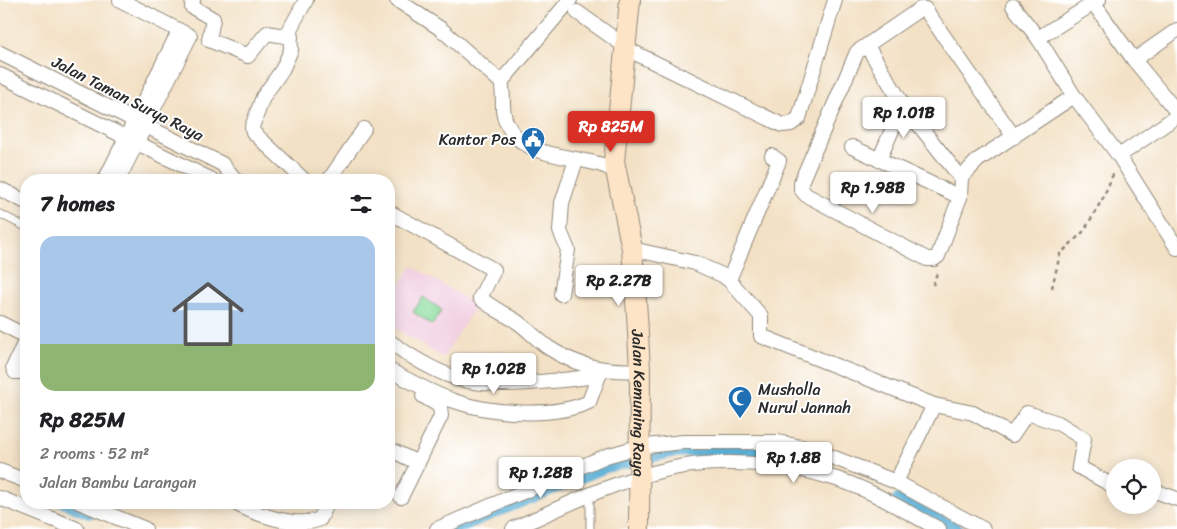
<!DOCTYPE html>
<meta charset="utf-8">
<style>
:root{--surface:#fff;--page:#f6f6f6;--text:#202124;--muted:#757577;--line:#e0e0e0;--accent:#d93025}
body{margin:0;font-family:Sriracha,sans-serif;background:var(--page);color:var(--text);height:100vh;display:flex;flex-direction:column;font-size:19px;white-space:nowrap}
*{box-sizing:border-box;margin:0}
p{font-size:16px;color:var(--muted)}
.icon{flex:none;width:28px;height:28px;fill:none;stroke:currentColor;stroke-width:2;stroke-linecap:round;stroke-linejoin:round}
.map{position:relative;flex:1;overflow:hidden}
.details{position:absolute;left:20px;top:174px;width:375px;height:335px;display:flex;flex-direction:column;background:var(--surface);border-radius:20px;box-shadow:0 2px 12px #0003}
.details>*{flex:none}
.tools{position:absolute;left:1106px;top:459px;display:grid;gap:10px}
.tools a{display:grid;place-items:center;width:55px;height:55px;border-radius:50%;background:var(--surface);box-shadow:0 2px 12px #0003;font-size:25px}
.price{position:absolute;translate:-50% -42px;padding:0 11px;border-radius:5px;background:#fff;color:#222;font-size:16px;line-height:32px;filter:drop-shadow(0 1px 2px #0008)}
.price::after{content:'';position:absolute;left:50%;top:30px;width:15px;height:11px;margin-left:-8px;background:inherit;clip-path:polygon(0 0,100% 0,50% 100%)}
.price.current{background:var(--accent);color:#fff}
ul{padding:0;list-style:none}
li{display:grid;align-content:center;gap:10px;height:265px;padding:0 20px}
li+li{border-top:1px solid var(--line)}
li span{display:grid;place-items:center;height:155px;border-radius:15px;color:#555}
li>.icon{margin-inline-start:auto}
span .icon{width:90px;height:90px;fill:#fffc;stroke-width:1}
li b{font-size:21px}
h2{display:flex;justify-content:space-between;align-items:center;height:60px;padding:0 20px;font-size:21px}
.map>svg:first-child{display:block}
.built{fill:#f1d0e2}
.green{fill:#8add9e;stroke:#5a8464}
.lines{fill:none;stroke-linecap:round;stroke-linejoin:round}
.canal{stroke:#58add4;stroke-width:12}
.lane-casing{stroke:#8f8678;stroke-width:9}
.street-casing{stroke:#8f8678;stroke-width:16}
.secondary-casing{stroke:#8f8678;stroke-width:22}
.path{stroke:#8f8678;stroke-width:2.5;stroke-dasharray:4 4;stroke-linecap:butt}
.lane{stroke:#fff;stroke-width:7}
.street{stroke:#fff;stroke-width:14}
.secondary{stroke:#fee4c6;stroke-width:20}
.labels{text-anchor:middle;stroke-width:4;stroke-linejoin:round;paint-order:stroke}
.street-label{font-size:16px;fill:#2b2b2b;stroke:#fff}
.poi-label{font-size:16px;fill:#2b2b2b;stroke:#fff;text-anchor:end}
</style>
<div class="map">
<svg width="1177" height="529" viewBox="0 0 1177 529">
<rect width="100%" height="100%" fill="#fff"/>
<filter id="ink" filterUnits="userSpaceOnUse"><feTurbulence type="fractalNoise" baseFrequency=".02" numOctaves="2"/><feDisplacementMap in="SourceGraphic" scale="10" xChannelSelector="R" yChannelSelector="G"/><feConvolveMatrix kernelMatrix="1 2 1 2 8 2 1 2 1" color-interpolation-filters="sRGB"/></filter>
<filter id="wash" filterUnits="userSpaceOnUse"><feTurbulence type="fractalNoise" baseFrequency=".0096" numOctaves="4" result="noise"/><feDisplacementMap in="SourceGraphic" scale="20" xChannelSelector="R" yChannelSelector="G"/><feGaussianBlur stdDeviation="1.12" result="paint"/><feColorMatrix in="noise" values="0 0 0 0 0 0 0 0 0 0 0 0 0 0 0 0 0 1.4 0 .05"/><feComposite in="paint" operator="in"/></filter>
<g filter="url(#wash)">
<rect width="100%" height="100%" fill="#f3e1c5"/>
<polygon class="built" points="412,266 476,305 443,358 389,324 389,301"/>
<polygon class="green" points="423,297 442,310 432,325 413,312"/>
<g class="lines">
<g class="canal">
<polyline points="897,500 958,529"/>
<polyline points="63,502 89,513"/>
<polyline points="454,529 606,467 672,452 735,448 800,459 835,474"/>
</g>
</g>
</g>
<g filter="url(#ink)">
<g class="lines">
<defs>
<g id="lane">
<polyline points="0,214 26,227"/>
<polyline points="590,495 590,529"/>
</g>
<g id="street">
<polyline points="193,0 192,7 213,19 209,40 248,56 267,33 291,37"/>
<path d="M397,0L441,29L501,82C505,96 500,111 507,124C527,164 583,152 615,171"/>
<polyline points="1091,0 1134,60 1177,112"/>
<polyline points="1013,6 1038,38 1074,96 1119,156 1177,248"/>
<polyline points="577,12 633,52 782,125 791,124 799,118 835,0"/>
<polyline points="1038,38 1099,0"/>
<polyline points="867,46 903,105 961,178"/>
<polyline points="0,53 222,164 236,180"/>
<polyline points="1134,60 1177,30"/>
<polyline points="0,75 212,180"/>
<polyline points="501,82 570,0"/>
<polyline points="1014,137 925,9 920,9 857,52 801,182 801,189 806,195 927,259 934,259 938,256 960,197 961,178 978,160 1074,96"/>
<polyline points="852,147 960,197"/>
<polyline points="1119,156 1177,116"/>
<polyline points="879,160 903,105"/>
<polyline points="105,180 179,31"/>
<polyline points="118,180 190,36 120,0"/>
<polyline points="304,180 253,132 252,127 263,97 282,70 291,50 290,29 306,0"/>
<polyline points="329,180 364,129"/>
<polyline points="0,189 26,202"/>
<path d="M389,212L494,270L480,298C492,308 503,313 516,321C528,329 537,340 549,348C578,367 606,372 640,370"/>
<polyline points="632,249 695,263 722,275 729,280 761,316 761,336 934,405 896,482"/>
<polyline points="729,280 779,161 772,156"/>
<polyline points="561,294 568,250 560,231 562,203 576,160"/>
<polyline points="0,323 26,336"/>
<polyline points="26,339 13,368 15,372 21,372 26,362"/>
<path d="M389,341C408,355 431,369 453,377C491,391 558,380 599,376"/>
<path d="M389,370C410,381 431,393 454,401C491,414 554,418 589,402L601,370"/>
<polyline points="934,405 973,413 1012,435 1027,413 1058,423 1084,439 1079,467 1115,487"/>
<polyline points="389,449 418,463"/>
<polyline points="0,471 26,481"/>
<polyline points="1152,490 1177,499"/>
<polyline points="401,497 441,416 440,406 423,396"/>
<polyline points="0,498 77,529"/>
<polyline points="79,502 145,529"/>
<path d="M233,502C254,514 297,529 320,519L328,502"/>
<polyline points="437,529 606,456 638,447 683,442 778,442 814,450 896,482 983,529"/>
<path d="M513,529C564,506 614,481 669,469C716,458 784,463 830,477C869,488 904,511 939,529"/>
</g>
<g id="secondary">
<path id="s1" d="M630,0L614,161L632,249L637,315L640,370L639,529"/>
</g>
</defs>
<use href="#lane" class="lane-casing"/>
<use href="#street" class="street-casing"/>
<use href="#secondary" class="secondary-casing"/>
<g class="path">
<polyline points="933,285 938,270"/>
<polyline points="1052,288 1060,254 1084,231 1103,198 1114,172"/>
</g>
<use href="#lane" class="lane"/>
<use href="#street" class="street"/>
<use href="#secondary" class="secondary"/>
</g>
</g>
<defs>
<symbol id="civic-pin" viewBox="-11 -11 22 30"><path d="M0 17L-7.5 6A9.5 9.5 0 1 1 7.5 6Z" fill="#1f6fb2" stroke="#fff"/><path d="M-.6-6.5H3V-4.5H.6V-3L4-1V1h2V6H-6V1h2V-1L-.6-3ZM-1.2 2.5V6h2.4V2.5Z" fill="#fff"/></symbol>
<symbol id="mosque-pin" viewBox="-11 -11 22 30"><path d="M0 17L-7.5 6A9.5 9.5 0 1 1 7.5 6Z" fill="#1f6fb2" stroke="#fff"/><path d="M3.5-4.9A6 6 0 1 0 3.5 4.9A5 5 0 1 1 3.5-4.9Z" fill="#fff"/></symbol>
</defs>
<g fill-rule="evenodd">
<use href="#civic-pin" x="519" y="125" width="28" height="38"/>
<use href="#mosque-pin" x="726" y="384" width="28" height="38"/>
</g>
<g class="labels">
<g class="street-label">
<text transform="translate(128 98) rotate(27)" y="6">Jalan Taman Surya Raya</text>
<text dy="6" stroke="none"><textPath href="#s1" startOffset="406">Jalan Kemuning Raya</textPath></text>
</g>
<g class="poi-label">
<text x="516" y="145">Kantor Pos</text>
<text x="758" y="395" text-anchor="start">Musholla<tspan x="758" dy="18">Nurul Jannah</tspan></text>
</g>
</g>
</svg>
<div class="tools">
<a><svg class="icon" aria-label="locate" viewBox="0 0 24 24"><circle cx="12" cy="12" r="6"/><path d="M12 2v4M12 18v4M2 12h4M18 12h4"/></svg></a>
</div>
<b class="price" style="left:904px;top:139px">Rp 1.01B</b>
<b class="price current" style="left:611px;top:153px">Rp 825M</b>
<b class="price" style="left:873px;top:214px">Rp 1.98B</b>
<b class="price" style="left:619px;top:307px">Rp 2.27B</b>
<b class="price" style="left:494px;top:395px">Rp 1.02B</b>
<b class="price" style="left:794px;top:484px">Rp 1.8B</b>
<b class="price" style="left:541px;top:499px">Rp 1.28B</b>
<section class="details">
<h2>7 homes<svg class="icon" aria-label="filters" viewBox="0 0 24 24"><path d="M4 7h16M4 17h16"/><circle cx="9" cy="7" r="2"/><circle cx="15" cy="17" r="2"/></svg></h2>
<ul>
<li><span style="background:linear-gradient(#a9c7e8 70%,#8fb573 0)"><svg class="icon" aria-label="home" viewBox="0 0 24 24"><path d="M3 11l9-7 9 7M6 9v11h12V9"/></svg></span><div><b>Rp 825M</b><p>2 rooms · 52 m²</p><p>Jalan Bambu Larangan</p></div></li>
</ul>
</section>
</div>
